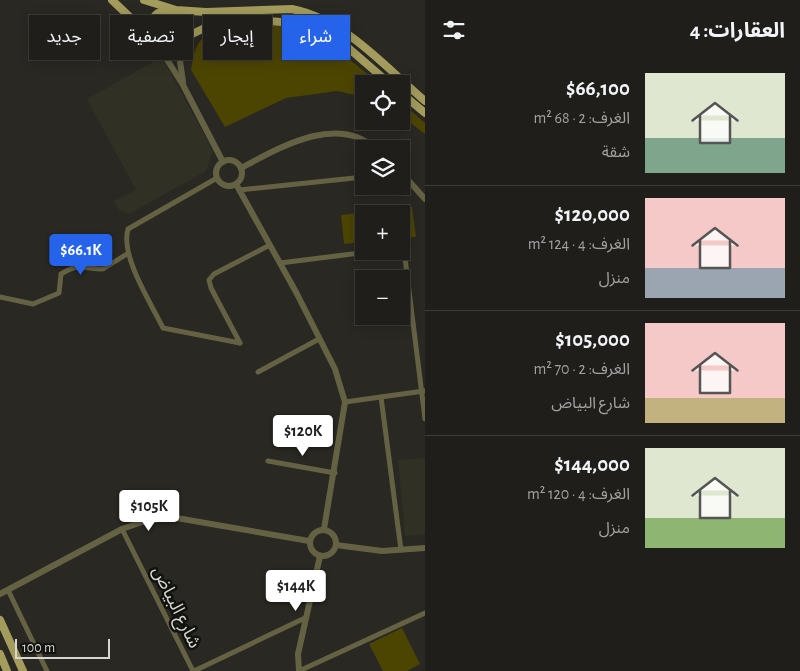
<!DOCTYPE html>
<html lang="ar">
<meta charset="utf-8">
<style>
:root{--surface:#1f1e1a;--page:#2c2b27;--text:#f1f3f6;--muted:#a1a2a2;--line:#3c3c39;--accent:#2563eb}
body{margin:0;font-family:"Alegreya Sans","Noto Sans Arabic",sans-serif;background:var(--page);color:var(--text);direction:rtl;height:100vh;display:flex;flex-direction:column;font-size:19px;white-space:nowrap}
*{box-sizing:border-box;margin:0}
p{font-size:16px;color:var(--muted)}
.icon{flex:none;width:28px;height:28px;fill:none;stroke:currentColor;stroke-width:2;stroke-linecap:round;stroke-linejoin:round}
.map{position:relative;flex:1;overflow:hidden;direction:ltr}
.side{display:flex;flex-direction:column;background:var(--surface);width:375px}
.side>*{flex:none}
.banner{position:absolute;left:15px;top:15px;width:335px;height:45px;direction:rtl;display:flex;gap:10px}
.tools{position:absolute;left:355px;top:75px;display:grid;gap:10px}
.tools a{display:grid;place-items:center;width:55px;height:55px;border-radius:0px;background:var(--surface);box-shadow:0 2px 12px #0003,0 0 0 1px var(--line);font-size:25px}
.scale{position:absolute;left:15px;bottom:12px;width:95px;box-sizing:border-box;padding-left:5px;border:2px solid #d6d6d2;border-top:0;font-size:14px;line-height:18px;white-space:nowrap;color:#d6d6d2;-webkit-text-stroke:4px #11110e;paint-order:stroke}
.price{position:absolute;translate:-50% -42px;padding:0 11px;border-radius:5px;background:#fff;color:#222;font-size:16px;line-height:32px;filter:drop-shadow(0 1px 2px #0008)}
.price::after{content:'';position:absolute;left:50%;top:30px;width:15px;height:11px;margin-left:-8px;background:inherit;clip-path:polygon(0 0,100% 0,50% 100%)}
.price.active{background:var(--accent);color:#fff}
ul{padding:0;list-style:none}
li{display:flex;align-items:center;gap:15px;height:125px;padding:0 15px}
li+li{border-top:1px solid var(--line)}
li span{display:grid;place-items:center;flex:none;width:140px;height:100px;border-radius:0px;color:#555}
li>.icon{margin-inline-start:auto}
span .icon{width:60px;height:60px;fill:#fffc;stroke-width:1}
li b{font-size:21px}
h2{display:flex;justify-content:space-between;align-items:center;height:60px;padding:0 15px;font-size:21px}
.pill{padding:0 18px;border-radius:0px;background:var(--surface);box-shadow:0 2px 12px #0003,0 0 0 1px var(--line);font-size:18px;line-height:45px}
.pill.active{background:var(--accent);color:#fff}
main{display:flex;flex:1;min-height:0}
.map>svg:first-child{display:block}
.built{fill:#313024}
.green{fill:#4c4502}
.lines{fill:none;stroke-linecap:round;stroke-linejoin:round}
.minor{stroke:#656244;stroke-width:5}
.tertiary{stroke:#656244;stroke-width:6}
.primary{stroke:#a39c5c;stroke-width:8}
.labels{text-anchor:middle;stroke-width:5;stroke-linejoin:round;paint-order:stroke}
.street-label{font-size:18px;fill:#d6d6d2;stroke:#11110e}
</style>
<main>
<section class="side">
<h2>العقارات: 4<svg class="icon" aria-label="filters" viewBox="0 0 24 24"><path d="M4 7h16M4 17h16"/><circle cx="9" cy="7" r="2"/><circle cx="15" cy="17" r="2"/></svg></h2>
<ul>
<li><span style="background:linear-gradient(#dfe7d0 65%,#7fa58c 0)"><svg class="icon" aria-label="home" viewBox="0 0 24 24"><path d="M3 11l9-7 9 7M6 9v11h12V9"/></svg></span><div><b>$66,100</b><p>الغرف: 2 · 68 m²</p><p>شقة</p></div></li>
<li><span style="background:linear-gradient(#f6c9c9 70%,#9aa5b1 0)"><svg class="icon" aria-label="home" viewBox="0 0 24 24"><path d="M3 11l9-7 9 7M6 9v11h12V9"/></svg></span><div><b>$120,000</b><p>الغرف: 4 · 124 m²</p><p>منزل</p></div></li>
<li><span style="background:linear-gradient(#f6c9c9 75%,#c2b280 0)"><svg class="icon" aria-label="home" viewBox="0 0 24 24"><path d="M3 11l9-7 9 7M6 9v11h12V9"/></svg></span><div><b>$105,000</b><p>الغرف: 2 · 70 m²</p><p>شارع البياض</p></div></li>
<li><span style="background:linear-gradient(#dfe7d0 70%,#8fb573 0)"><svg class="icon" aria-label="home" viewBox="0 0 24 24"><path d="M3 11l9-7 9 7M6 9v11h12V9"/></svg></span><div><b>$144,000</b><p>الغرف: 4 · 120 m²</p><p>منزل</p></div></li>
</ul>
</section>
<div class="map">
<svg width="425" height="671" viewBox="0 0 425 671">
<rect width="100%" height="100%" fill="#292822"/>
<g class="built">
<polygon points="162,57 213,151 206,171 131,213 126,213 118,209 114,201 136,190 87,99"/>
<polygon points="425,458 425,534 405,536 398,460"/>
</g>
<g class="green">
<path d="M290,26L314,31L380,84H364V97L337,91L286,98L225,127L191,70C193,60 194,47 201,40C218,22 267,27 290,26Z"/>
<polygon points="401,102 425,123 425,134 401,116"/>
<polygon points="412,207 416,237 401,238 401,214 364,214 364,242 344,244 341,215"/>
<polygon points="402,628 420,664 407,671 383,671 369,644"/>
</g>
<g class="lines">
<g class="minor">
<path d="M217,178L128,229C120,256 151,303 163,328L240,343"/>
<polyline points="239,190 364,177"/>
<polyline points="401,251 405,258 425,419"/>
<polyline points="280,263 376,251"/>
<path d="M0,297L33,304L59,293L61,274C81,262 82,269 103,269L127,254"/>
<polyline points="240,343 211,288 209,280 214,274 270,245"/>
<polyline points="258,372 319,339"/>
<polyline points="381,397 401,550"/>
<polyline points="345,402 424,391"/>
<polyline points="268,461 335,473"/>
<polyline points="122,529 193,671"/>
<polyline points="8,590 47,671"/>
<polyline points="194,671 305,618"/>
<polyline points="299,671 425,613"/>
</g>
<g class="tertiary">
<polyline points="156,42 183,85 223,162"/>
<polyline points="183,82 180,61 183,42"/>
<circle cx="229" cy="173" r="13"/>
<path d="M241,168C279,148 337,113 376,149"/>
<polyline points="401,172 425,199"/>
<polyline points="236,184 296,292 335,369 345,402 324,529"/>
<circle cx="323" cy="543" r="13"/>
<polyline points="336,545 382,551 425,548"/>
<polyline points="0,594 122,529 142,522 171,517 309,541"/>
<polyline points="299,671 298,654 320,556"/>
</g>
<g class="primary">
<path d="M112,0L156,42C168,49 184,49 188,34C198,0 133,2 156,42"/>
<path d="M144,0L176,10L206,12L292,9C346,20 385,67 425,101"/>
<polyline points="188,36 215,23 267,21 310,24 338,39 390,84"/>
<polyline points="401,93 425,113"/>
<polyline points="0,620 23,671"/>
<polyline points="0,654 7,671"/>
</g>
</g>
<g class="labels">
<g class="street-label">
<text transform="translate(177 607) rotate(64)" y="6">شارع البياض</text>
</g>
</g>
</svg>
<div class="tools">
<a><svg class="icon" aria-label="locate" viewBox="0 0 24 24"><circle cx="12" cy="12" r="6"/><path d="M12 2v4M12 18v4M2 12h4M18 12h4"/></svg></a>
<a><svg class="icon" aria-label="layers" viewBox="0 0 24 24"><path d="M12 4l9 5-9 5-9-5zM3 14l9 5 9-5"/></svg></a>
<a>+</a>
<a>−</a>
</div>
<div class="scale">100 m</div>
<b class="price active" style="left:81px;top:276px">$66.1K</b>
<b class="price" style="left:303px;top:457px">$120K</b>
<b class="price" style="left:149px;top:532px">$105K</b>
<b class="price" style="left:296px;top:612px">$144K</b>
<div class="banner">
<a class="pill active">شراء</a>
<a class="pill">إيجار</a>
<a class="pill">تصفية</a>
<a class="pill">جديد</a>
</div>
</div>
</main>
